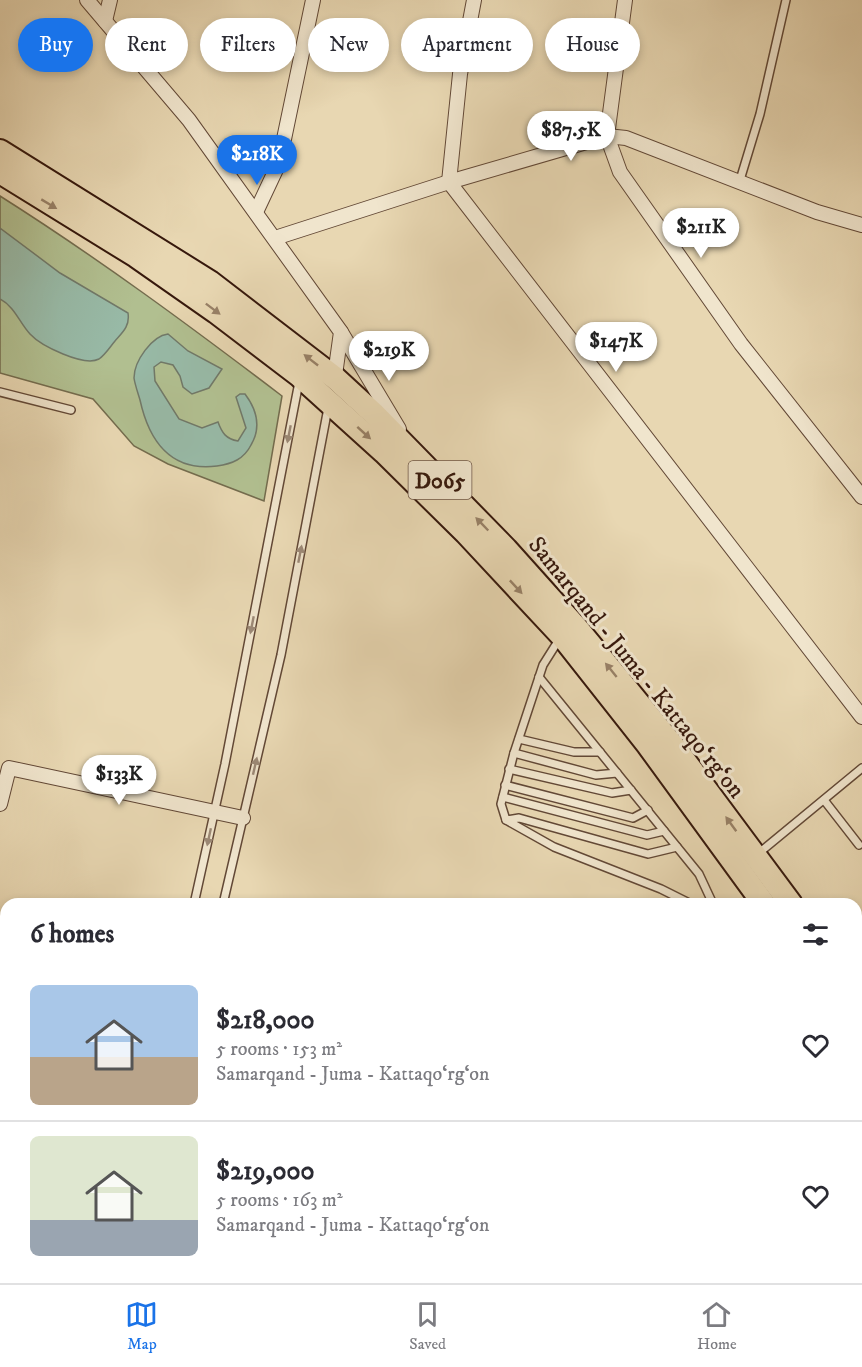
<!DOCTYPE html>
<meta charset="utf-8">
<style>
:root{--surface:#fff;--page:#f7f7f7;--text:#2b2b33;--muted:#7c7c81;--line:#e1e1e2;--accent:#1a73e8}
body{margin:0;font-family:"IM FELL DW Pica",serif;background:var(--page);color:var(--text);height:100vh;display:flex;flex-direction:column;font-size:22px;white-space:nowrap}
*{box-sizing:border-box;margin:0}
p{font-size:20px;color:var(--muted)}
.icon{flex:none;width:33px;height:33px;fill:none;stroke:currentColor;stroke-width:2;stroke-linecap:round;stroke-linejoin:round}
.map{position:relative;flex:1;overflow:hidden}
.details{position:absolute;left:0px;top:898px;width:862px;height:386px;display:flex;flex-direction:column;background:var(--surface);border-radius:18px 18px 0 0;box-shadow:0 3px 9px #0003}
.details>*{flex:none}
.top-card{position:absolute;left:18px;top:18px;width:826px;height:54px;display:flex;gap:12px}
.price{position:absolute;translate:-50% -51px;padding:0 14px;border-radius:21px;background:#fff;color:#222;font-size:20px;line-height:39px;filter:drop-shadow(0 2px 3px #0008)}
.price::after{content:'';position:absolute;left:50%;top:36px;width:18px;height:14px;margin-left:-9px;background:inherit;clip-path:polygon(0 0,100% 0,50% 100%)}
.price.selected{background:var(--accent);color:#fff}
ul{padding:0;list-style:none}
li{display:flex;align-items:center;gap:18px;height:150px;padding:0 30px}
li+li{border-top:2px solid var(--line)}
li span{display:grid;place-items:center;flex:none;width:168px;height:120px;border-radius:9px;color:#555}
li>.icon{margin-inline-start:auto}
span .icon{width:72px;height:72px;fill:#fffc;stroke-width:1}
li b{font-size:26px}
h2{display:flex;justify-content:space-between;align-items:center;height:72px;padding:0 30px;font-size:26px}
.pill{padding:0 21px;border-radius:27px;background:var(--surface);box-shadow:0 3px 9px #0003;font-size:21px;line-height:54px}
.pill.selected{background:var(--accent);color:#fff}
.tab-bar{display:flex;justify-content:space-around;align-items:center;height:84px;border-top:2px solid var(--line);background:var(--surface);font-size:16px;color:var(--muted)}
.tab-bar a{display:grid;justify-items:center;gap:3px}
.tab-bar .selected{color:var(--accent)}
.map>svg:first-child{display:block}
.green{fill:#b1bf90;stroke:#746c4e;stroke-width:1.5}
.water{fill:#98baa7;stroke:#717969;stroke-width:1.5}
.lines{fill:none;stroke-linecap:round;stroke-linejoin:round}
.lane-casing{stroke:#624836;stroke-width:10}
.street-casing{stroke:#624836;stroke-width:16}
.primary-casing{stroke:#36180c;stroke-width:26}
.lane{stroke:#f0e5cd;stroke-width:7}
.street{stroke:#f0e5cd;stroke-width:14}
.primary{stroke:#e8d7b2;stroke-width:22}
.oneway{fill:#988167}
.oneway2{fill:#9c8976}
.labels{text-anchor:middle;stroke-width:6;stroke-linejoin:round;paint-order:stroke}
.shield{fill:#f0e5cd;stroke:#6e5646;stroke-width:1.5}
.shield-label{font-size:22px;font-weight:bold;fill:#36180c}
.street-label{font-size:24px;fill:#36180c;stroke:#f0e5cd}
</style>
<div class="map">
<svg width="862" height="1283" viewBox="0 0 862 1283">
<rect width="100%" height="100%" fill="#e8d7b2"/>
<filter id="stains"><feTurbulence type="fractalNoise" baseFrequency=".00333" numOctaves="4"/><feColorMatrix values="0 0 0 0 .2 0 0 0 0 .09 0 0 0 0 .02 0 0 0 .5 -.17"/></filter>
<radialGradient id="worn" r=".72"><stop offset=".6" stop-color="#630" stop-opacity="0"/><stop offset="1" stop-color="#630" stop-opacity=".3"/></radialGradient>
<path class="green" d="M0,196C98,258 190,326 282,396L264,501L168,464L134,446L93,399L0,373Z"/>
<g class="water">
<path d="M0,228L60,273L128,313C130,326 123,332 115,341C110,347 105,355 99,359C84,367 41,346 30,334C19,322 15,307 0,299Z"/>
<path d="M168,334L188,351L222,369L209,388L192,394L183,387L180,376L173,365L161,362L154,367L155,381L179,419L202,428L218,422C222,433 226,439 238,441L246,428L236,397L240,394H245C257,410 261,428 251,445C244,459 232,464 217,466C171,472 149,441 140,400C138,393 135,385 134,378C134,361 152,336 168,334Z"/>
</g>
<g class="lines">
<defs>
<g id="lane">
<polyline points="740,180 760,114 786,0"/>
<polyline points="0,392 71,410"/>
<polyline points="560,638 543,665 514,753 501,804 506,820 554,847 661,889 691,904"/>
<polyline points="539,677 699,874 713,904"/>
<polyline points="519,739 574,752 600,752"/>
<polyline points="514,753 596,775 617,773"/>
<polyline points="509,769 612,793 631,790"/>
<polyline points="505,785 633,818 648,810"/>
<polyline points="503,797 647,835 664,831"/>
<polyline points="824,800 859,845"/>
<polyline points="506,820 519,818 648,854 677,847"/>
<polyline points="759,853 862,768"/>
<polyline points="194,904 225,764 299,382"/>
<polyline points="223,904 281,655 328,408"/>
</g>
<g id="street">
<polyline points="87,0 189,120 341,332 334,382"/>
<polyline points="474,0 460,74 449,182 862,717"/>
<polyline points="625,0 607,136 620,172 741,344 862,497"/>
<polyline points="105,21 110,0"/>
<polyline points="256,212 279,163 313,0"/>
<polyline points="275,238 449,182 607,136 626,138 817,212 862,225"/>
<polyline points="341,332 399,429"/>
<polyline points="0,804 9,768 243,818"/>
<polyline points="691,1283 692,1278"/>
</g>
<g id="primary">
<polyline points="0,151 210,282 335,378 373,413 506,549 575,626 675,748 791,904"/>
<polyline points="0,172 136,256 216,312 300,376 384,452 466,533 562,636 648,745 764,904"/>
<polyline points="856,989 862,994"/>
<polyline points="856,1016 862,1021"/>
</g>
</defs>
<use href="#lane" class="lane-casing"/>
<use href="#street" class="street-casing"/>
<use href="#primary" class="primary-casing"/>
<use href="#lane" class="lane"/>
<use href="#street" class="street"/>
<use href="#primary" class="primary"/>
</g>
<defs><path id="oneway-solid" d="M-6-.8H1V-3.2L6.5 0L1 3.2V.8H-6Z" transform="scale(1.5)"/></defs>
<g class="oneway">
<use href="#oneway-solid" transform="translate(49 204) rotate(31)"/>
<use href="#oneway-solid" transform="translate(213 309) rotate(37)"/>
<use href="#oneway-solid" transform="translate(311 360) rotate(-142)"/>
<use href="#oneway-solid" transform="translate(364 433) rotate(42)"/>
<use href="#oneway-solid" transform="translate(482 524) rotate(-134)"/>
<use href="#oneway-solid" transform="translate(516 587) rotate(47)"/>
<use href="#oneway-solid" transform="translate(611 670) rotate(-129)"/>
<use href="#oneway-solid" transform="translate(731 824) rotate(-126)"/>
</g>
<g class="oneway2">
<use href="#oneway-solid" transform="translate(289 434) rotate(101)"/>
<use href="#oneway-solid" transform="translate(300 554) rotate(-79)"/>
<use href="#oneway-solid" transform="translate(252 625) rotate(101)"/>
<use href="#oneway-solid" transform="translate(255 766) rotate(-77)"/>
<use href="#oneway-solid" transform="translate(209 837) rotate(102)"/>
</g>
<g class="labels">
<rect class="shield" x="408.5" y="461" width="63" height="38" rx="4.5"/>
<g class="shield-label">
<text x="440" y="488">D065</text>
</g>
<g class="street-label">
<text transform="translate(637 667) rotate(51)" y="8">Samarqand - Juma - Kattaqo‘rg‘on</text>
</g>
</g>
<rect width="100%" height="100%" filter="url(#stains)"/>
<rect width="100%" height="100%" fill="url(#worn)"/>
</svg>
<b class="price" style="left:571px;top:162px">$87.5K</b>
<b class="price selected" style="left:257px;top:186px">$218K</b>
<b class="price" style="left:701px;top:259px">$211K</b>
<b class="price" style="left:616px;top:373px">$147K</b>
<b class="price" style="left:389px;top:382px">$219K</b>
<b class="price" style="left:119px;top:806px">$133K</b>
<div class="top-card">
<a class="pill selected">Buy</a>
<a class="pill">Rent</a>
<a class="pill">Filters</a>
<a class="pill">New</a>
<a class="pill">Apartment</a>
<a class="pill">House</a>
</div>
<section class="details">
<h2>6 homes<svg class="icon" aria-label="filters" viewBox="0 0 24 24"><path d="M4 7h16M4 17h16"/><circle cx="9" cy="7" r="2"/><circle cx="15" cy="17" r="2"/></svg></h2>
<ul>
<li><span style="background:linear-gradient(#a9c7e8 60%,#b9a48a 0)"><svg class="icon" aria-label="home" viewBox="0 0 24 24"><path d="M3 11l9-7 9 7M6 9v11h12V9"/></svg></span><div><b>$218,000</b><p>5 rooms · 153 m²</p><p>Samarqand - Juma - Kattaqo‘rg‘on</p></div><svg class="icon" aria-label="heart" viewBox="0 0 24 24"><path d="M12 20l-8-8c-3-5 5-10 8-4 3-6 11-1 8 4z"/></svg></li>
<li><span style="background:linear-gradient(#dfe7d0 70%,#9aa5b1 0)"><svg class="icon" aria-label="home" viewBox="0 0 24 24"><path d="M3 11l9-7 9 7M6 9v11h12V9"/></svg></span><div><b>$219,000</b><p>5 rooms · 163 m²</p><p>Samarqand - Juma - Kattaqo‘rg‘on</p></div><svg class="icon" aria-label="heart" viewBox="0 0 24 24"><path d="M12 20l-8-8c-3-5 5-10 8-4 3-6 11-1 8 4z"/></svg></li>
</ul>
</section>
</div>
<nav class="tab-bar">
<a class="selected"><svg class="icon" aria-label="map" viewBox="0 0 24 24"><path d="M3 6l6-2 6 2 6-2v14l-6 2-6-2-6 2zM9 4v14M15 6v14"/></svg>Map</a>
<a><svg class="icon" aria-label="saved" viewBox="0 0 24 24"><path d="M7 4h10v16l-5-4-5 4z"/></svg>Saved</a>
<a><svg class="icon" aria-label="home" viewBox="0 0 24 24"><path d="M3 11l9-7 9 7M6 9v11h12V9"/></svg>Home</a>
</nav>
